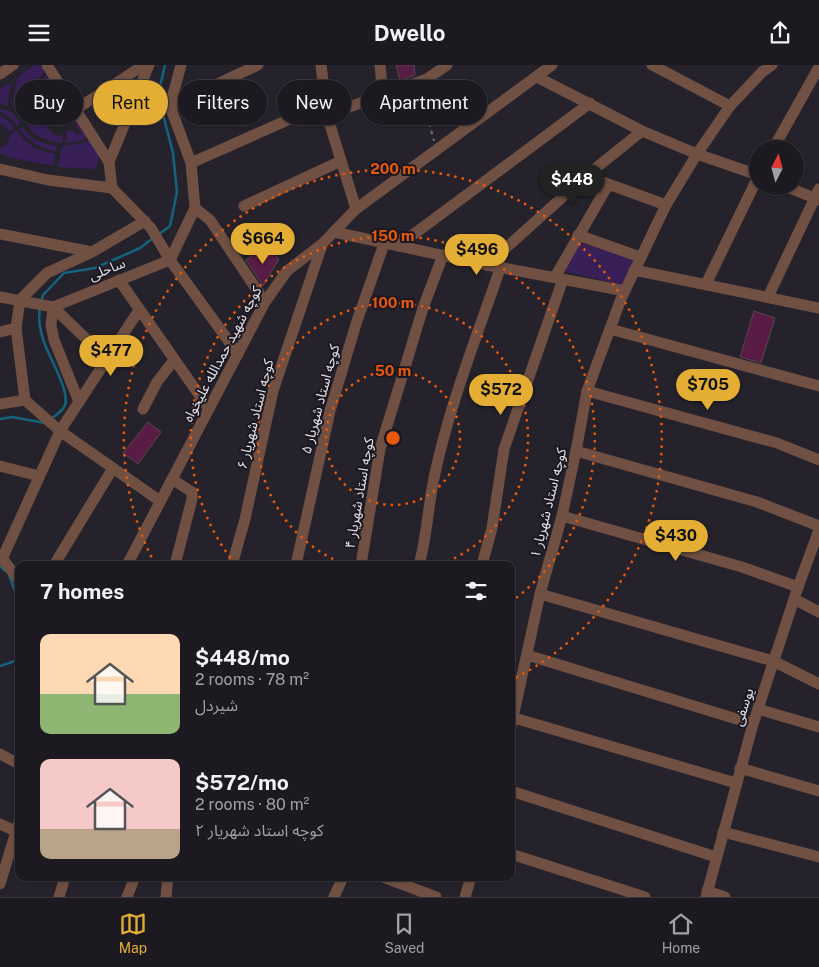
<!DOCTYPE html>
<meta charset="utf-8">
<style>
:root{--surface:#1c1a20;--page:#29272d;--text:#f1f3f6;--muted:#a0a1a5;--line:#3a383e;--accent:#e4ae35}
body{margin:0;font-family:"Public Sans","Noto Sans Arabic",sans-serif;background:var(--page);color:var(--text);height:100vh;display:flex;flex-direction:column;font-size:19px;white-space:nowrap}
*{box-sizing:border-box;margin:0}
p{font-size:16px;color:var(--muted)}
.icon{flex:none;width:28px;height:28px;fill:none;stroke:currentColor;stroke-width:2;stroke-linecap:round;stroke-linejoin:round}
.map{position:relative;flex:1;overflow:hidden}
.details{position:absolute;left:15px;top:496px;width:500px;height:320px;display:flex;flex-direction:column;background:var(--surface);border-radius:10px;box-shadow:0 1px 4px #0004,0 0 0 1px var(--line)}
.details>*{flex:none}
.hud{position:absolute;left:15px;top:15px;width:500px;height:45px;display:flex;gap:10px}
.needle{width:32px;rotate:6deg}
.tools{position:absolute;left:749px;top:75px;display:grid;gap:10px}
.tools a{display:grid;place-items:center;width:55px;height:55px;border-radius:50%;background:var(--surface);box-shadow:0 1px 4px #0004,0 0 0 1px var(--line);font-size:25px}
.price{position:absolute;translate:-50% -42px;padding:0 11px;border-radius:18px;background:var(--accent);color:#111;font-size:16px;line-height:32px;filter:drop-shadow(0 1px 2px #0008)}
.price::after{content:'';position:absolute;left:50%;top:30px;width:15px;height:11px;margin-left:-8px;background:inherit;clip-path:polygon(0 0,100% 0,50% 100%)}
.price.active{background:#222;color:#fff}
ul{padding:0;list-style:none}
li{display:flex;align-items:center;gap:15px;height:125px;padding:0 25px}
li span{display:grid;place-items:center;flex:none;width:140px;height:100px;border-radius:10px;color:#555}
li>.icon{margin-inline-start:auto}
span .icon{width:60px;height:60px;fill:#fffc;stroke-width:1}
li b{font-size:21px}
h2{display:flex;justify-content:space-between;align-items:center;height:60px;padding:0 25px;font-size:21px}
.chip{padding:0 18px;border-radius:22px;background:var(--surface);box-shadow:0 1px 4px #0004,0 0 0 1px var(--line);font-size:18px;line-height:45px}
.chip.active{background:var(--accent);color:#111}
header{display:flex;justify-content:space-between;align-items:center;height:65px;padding:0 25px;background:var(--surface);font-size:22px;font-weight:700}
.menu{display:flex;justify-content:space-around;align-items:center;height:70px;border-top:1px solid var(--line);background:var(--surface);font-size:14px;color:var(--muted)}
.menu a{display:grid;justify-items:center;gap:2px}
.menu .active{color:var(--accent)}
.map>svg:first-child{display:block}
.green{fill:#381f58}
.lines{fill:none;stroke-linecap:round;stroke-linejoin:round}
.stream{stroke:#13637e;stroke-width:2.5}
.building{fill:#591c45;stroke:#54494f}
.path{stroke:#6f6c74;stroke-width:2;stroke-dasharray:4 4;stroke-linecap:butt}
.minor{stroke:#6f5043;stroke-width:11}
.ring{fill:none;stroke:#e8590c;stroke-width:2.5;stroke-dasharray:2.5 5}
.labels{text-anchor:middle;stroke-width:4;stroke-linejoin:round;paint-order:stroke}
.street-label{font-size:14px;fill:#e5e3e9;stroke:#1b1821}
.centre{fill:#e8590c;stroke:#1b1821;stroke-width:2.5}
.ring-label{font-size:15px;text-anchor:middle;font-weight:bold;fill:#e8590c;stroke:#1b1821;stroke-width:4;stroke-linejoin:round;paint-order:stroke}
</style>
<header><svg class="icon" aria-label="menu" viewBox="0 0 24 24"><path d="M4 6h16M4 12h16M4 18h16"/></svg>Dwello<svg class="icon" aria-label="share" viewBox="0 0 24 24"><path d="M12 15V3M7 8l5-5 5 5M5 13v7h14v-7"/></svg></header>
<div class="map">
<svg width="819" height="832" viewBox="0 0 819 832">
<rect width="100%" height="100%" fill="#25222b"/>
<g class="green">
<path d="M34,0H41L45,7L38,15H30L24,18C19,35 29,36 35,50L25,56L18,45L12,41L17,13Z"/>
<path d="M47,10L61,30L58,34V37L38,47L36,41C46,35 54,26 41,16Z"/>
<polygon points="13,16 9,27 8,41 0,39 0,24"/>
<polygon points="119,24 124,31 120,42 112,30"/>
<path d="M59,42L64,47L63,52L54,50L48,57L47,63L55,70L63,71V78C48,76 35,73 27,59Z"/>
<polygon points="0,43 11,47 21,58 17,61 12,54 0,47"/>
<polygon points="72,44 89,72 81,76 66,78 66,67 72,65 78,70 82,68 67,47"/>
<polygon points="0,51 10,57 14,63 9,67 5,61 0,58"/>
<path d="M23,62C32,77 41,77 57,81L56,87C40,82 29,78 19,64Z"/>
<path d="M16,65C28,81 36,85 55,89L54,101L8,92L0,88V83L7,79L11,68Z"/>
<polygon points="91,75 100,89 95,104 58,102 62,81 84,78"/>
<polygon points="576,176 633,195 622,220 563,206"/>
</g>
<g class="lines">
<g class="stream">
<polyline points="159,169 170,161 177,127 173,88 158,30 165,0"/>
<polyline points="41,237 43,230 64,208 95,203 140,183 153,173"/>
<path d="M40,243C38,254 40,266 44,277C49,292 70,326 65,340C63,346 57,349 52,353"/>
<polyline points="0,354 12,352 45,358"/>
<polyline points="0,501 5,506"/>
<polyline points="9,510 19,537"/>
<polyline points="0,601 15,596 19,584"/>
</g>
</g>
<g class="building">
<polygon points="396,0 414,0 415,10 400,16"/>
<polygon points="257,187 272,187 279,194 263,221 246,195"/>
<polygon points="754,246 775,253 761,298 740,292"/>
<polygon points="148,357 161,367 138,399 123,388"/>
</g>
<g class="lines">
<polyline class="path" points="421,27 434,76"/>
<g class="minor">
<polyline points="321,0 327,50 356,144"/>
<polyline points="380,0 383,30"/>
<polyline points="652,0 730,41"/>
<polyline points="0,9 13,0"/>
<polyline points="537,12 642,66 697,89 758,110"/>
<polyline points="170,41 258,0"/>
<polyline points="75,45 144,0"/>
<polyline points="327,50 427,14 447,0"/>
<polyline points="773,84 819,2"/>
<polyline points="109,97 149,0"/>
<polyline points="191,98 326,38"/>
<polyline points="0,104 48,115 112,123 109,97 47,0"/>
<polyline points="586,111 666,140"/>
<polyline points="785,121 819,135"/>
<polyline points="112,123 151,163 170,195 238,289"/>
<polyline points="244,141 341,96"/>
<polyline points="195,143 210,155 265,237"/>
<polyline points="334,167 487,200 625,226"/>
<polyline points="0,169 92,187"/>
<polyline points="578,170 640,192"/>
<polyline points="398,181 590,38"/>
<polyline points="487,200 586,111 642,66"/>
<polyline points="634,205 819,243"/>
<polyline points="555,212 608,120"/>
<polyline points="119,215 209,344"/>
<polyline points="706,219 758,112"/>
<polyline points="0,232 53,242 107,294"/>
<polyline points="768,232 819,124"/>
<polyline points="20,235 47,208 92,187 145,156"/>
<polyline points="610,264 819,321"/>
<polyline points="0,267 16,263"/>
<polyline points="587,326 777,378 819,395"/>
<polyline points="25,335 60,366 139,245"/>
<polyline points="79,337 54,275 51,260 53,242 170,195 195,143 191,98 170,41 181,0"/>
<polyline points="0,339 25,335 16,263 20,235"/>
<polyline points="143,344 157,317 174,295"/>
<polyline points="576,386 757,437 819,461"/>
<polyline points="0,401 39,411"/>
<polyline points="172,414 192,427 192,434 175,500"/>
<polyline points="562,451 742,502 798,522"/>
<polyline points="0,491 19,515"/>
<polyline points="2,494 60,366 160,436"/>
<polyline points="54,500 113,403"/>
<polyline points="127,500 265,237 287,206 322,179 356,144 552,0"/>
<polyline points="232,500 245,454 273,326 322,180"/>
<polyline points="296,500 330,346 356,259 384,179"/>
<polyline points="361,500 380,384 423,243 443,190"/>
<path d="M419,500C427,471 428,442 434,413C449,341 477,271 501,201"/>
<polyline points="482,500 492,463 504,384 563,214"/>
<polyline points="540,529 773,596 819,619"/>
<polyline points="794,534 819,547"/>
<polyline points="527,590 753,659"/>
<polyline points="758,644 819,662"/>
<polyline points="511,652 736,718"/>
<polyline points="511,661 540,529 562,451 576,386 587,326 621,234 666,140 697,89 730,41 762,7 772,0"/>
<polyline points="0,689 19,699"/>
<polyline points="740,703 819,726"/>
<polyline points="511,726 716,792"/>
<polyline points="0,759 15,766"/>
<polyline points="723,767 819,792"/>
<polyline points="511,789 645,832"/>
<polyline points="383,812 436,832"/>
<polyline points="0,819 19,757"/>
<polyline points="707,826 725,832"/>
<polyline points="59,832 65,812"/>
<polyline points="127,832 135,812"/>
<polyline points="166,832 168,812"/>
<polyline points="334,832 343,812"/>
<polyline points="465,832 471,812"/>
<polyline points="706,832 753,659 798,522 819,465"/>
</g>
</g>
<g class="ring">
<circle cx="393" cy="373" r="67"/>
<path d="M347 500A135 135 0 1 1 439 500"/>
<path d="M235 499A202 202 0 1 1 512 536"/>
<path d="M155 499A269 269 0 1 1 513 614"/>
</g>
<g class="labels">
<g class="street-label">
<text transform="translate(107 204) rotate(-22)" y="5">ساحلی</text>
<text transform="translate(222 289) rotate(-62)" y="5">کوچه شهید حمدالله علیخواه</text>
<text transform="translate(320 334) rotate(-75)" y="5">کوچه استاد شهریار ۵</text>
<text transform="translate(255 349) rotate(-76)" y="5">کوچه استاد شهریار ۶</text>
<text transform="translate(359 428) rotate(-80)" y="5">کوچه استاد شهریار ۴</text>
<text transform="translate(548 438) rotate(-76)" y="5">کوچه استاد شهریار ۱</text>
<text transform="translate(743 642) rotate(-72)" y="5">یوسفی</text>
</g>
</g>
<circle cx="393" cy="373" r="8" class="centre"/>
<g class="ring-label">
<text x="393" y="109">200 m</text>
<text x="393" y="176">150 m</text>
<text x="393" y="243">100 m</text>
<text x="393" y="311">50 m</text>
</g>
</svg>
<div class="tools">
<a><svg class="needle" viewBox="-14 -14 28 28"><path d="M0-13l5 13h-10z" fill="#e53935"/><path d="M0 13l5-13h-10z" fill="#a0a1a5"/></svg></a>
</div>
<b class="price active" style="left:572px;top:141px">$448</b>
<b class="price" style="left:263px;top:200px">$664</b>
<b class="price" style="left:477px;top:211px">$496</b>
<b class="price" style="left:111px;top:312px">$477</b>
<b class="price" style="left:708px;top:346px">$705</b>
<b class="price" style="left:501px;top:351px">$572</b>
<b class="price" style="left:676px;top:497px">$430</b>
<div class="hud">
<a class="chip">Buy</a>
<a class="chip active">Rent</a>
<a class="chip">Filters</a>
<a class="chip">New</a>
<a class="chip">Apartment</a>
</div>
<section class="details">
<h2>7 homes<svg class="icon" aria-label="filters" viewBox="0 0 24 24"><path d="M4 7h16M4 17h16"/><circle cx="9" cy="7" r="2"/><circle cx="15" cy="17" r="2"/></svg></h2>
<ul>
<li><span style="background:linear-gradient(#ffd9b3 60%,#8fb573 0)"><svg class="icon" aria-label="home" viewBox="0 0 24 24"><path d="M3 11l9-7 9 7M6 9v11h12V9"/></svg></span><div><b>$448/mo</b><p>2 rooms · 78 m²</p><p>شیردل</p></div></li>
<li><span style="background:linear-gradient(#f6c9c9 70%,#b9a48a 0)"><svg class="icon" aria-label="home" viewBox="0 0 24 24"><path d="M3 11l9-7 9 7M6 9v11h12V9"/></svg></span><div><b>$572/mo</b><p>2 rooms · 80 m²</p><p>کوچه استاد شهریار ۲</p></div></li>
</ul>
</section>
</div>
<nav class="menu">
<a class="active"><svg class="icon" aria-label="map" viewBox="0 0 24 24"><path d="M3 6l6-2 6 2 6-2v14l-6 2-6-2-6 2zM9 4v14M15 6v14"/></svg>Map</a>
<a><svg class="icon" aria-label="saved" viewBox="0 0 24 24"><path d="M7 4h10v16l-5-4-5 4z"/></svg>Saved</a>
<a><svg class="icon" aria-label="home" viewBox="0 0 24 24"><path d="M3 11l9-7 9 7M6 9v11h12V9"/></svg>Home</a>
</nav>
